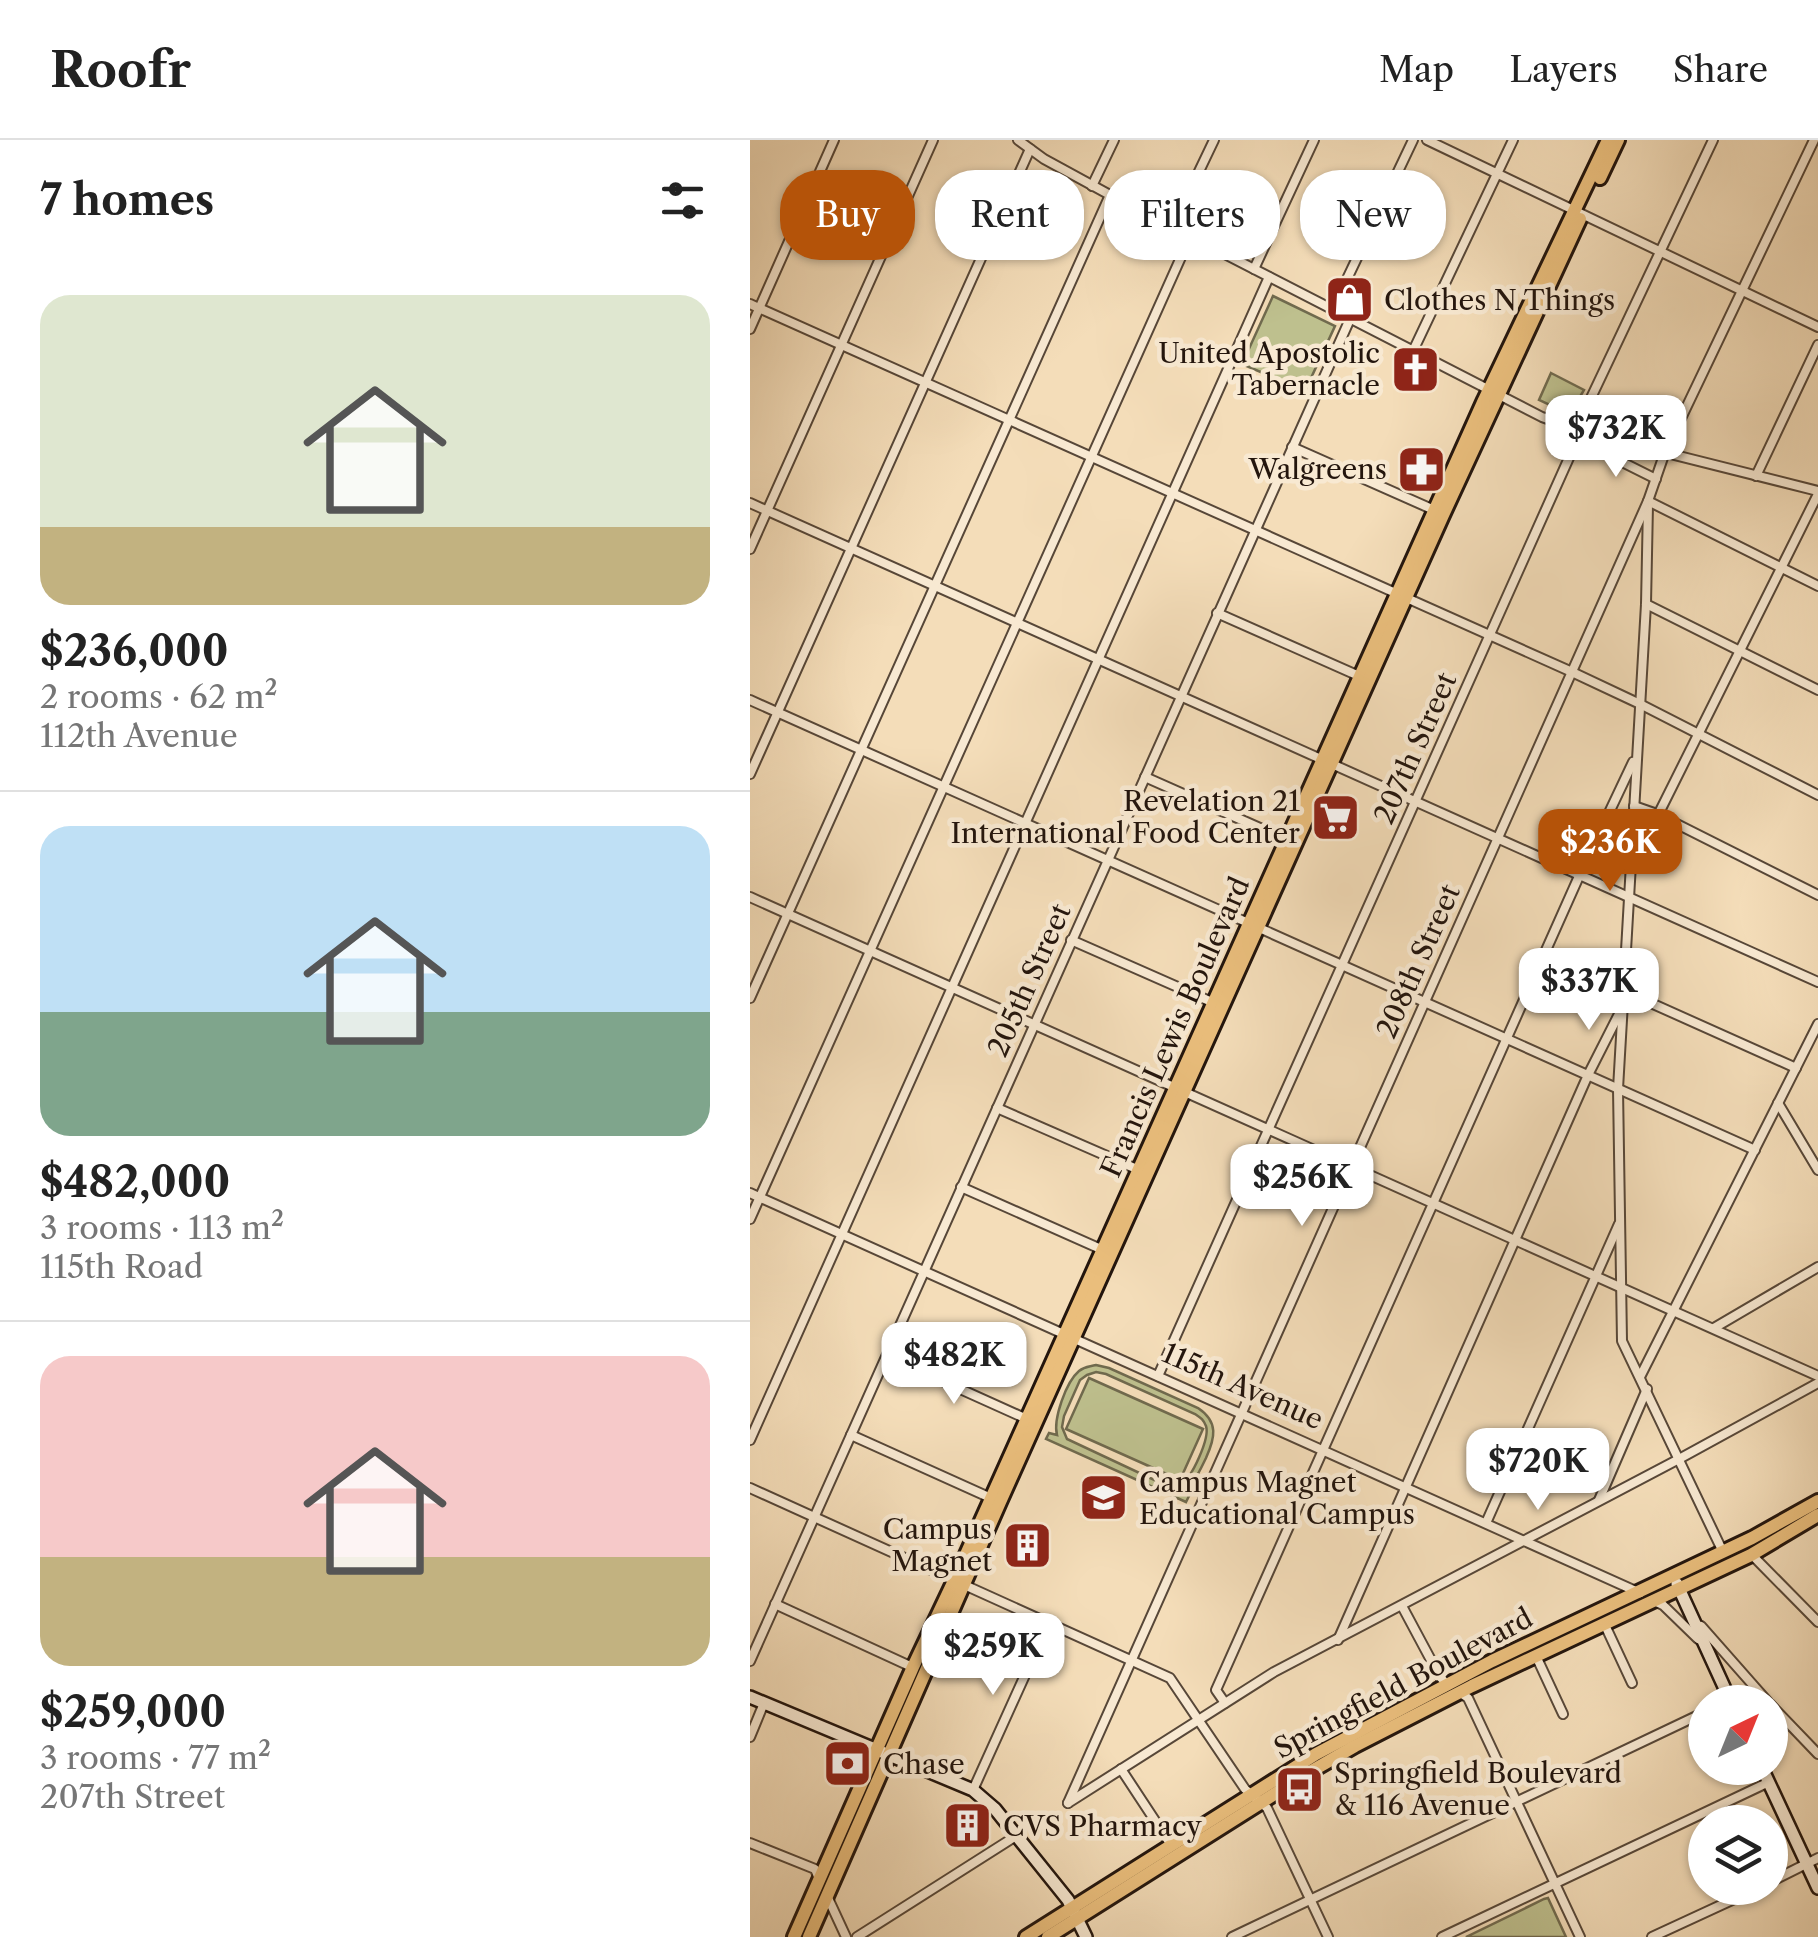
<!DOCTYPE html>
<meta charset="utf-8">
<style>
:root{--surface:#fff;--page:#f2f2f2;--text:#222;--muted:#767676;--line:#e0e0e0;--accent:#b45309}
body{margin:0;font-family:"Libre Caslon Text",serif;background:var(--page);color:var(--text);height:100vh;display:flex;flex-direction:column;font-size:38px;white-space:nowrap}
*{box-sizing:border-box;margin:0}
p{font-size:32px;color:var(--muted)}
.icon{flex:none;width:55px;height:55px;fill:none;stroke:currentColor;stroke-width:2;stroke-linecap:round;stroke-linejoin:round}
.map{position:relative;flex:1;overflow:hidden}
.side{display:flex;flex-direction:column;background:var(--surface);width:750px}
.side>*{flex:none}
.top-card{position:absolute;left:30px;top:30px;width:888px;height:90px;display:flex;gap:20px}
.needle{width:65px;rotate:43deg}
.tools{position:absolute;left:938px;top:1545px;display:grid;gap:20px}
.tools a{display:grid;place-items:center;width:100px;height:100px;border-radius:50%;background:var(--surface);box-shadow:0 2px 8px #0004;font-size:50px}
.price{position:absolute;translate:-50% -85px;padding:0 22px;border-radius:20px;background:#fff;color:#222;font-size:32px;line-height:65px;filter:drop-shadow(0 2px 5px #0008)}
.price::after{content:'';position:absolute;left:50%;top:60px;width:30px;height:22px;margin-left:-15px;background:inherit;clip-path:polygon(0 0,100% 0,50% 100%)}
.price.active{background:var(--accent);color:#fff}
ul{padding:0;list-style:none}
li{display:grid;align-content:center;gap:20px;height:530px;padding:0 40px}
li+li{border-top:2px solid var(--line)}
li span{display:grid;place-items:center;height:310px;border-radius:30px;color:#555}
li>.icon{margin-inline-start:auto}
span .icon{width:180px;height:180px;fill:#fffc;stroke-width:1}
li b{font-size:42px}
h2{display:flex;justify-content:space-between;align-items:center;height:120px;padding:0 40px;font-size:42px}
.tag{padding:0 35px;border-radius:40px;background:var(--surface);box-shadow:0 2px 8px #0004;font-size:35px;line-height:90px}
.tag.active{background:var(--accent);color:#fff}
header{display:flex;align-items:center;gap:60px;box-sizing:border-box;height:140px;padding:0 50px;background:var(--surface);border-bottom:2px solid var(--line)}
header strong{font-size:48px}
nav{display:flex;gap:55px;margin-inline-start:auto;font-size:35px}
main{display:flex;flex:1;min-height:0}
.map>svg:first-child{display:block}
.green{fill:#bec08e;stroke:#706a4e;stroke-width:2.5;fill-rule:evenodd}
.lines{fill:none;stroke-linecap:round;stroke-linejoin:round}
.minor-casing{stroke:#574738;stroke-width:12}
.secondary-casing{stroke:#23150d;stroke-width:16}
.primary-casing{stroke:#23150d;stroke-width:18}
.minor{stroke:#f8e9d2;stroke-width:8}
.secondary{stroke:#f8e9d2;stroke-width:11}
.primary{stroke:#eabe7c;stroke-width:12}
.labels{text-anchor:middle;stroke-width:9;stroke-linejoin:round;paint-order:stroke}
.poi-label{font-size:28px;fill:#23150d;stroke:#f8e9d2;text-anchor:start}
.street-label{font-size:28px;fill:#23150d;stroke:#f8e9d2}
</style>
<header>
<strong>Roofr</strong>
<nav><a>Map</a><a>Layers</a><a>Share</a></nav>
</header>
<main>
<section class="side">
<h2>7 homes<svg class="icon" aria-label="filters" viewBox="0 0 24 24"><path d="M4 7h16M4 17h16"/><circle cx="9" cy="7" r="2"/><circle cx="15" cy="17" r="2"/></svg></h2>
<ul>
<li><span style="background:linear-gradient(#dfe7d0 75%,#c2b280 0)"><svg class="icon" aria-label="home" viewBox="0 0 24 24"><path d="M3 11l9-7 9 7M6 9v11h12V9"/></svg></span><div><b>$236,000</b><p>2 rooms · 62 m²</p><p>112th Avenue</p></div></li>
<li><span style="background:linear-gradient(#bfe0f5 60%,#7fa58c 0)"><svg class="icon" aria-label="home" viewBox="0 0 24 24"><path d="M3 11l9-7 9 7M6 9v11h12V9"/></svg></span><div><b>$482,000</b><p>3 rooms · 113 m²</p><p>115th Road</p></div></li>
<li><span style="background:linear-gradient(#f6c9c9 65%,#c2b280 0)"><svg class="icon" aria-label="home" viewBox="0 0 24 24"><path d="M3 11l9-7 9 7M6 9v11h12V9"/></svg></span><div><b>$259,000</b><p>3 rooms · 77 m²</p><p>207th Street</p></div></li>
</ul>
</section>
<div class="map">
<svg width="1068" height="1797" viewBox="0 0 1068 1797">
<rect width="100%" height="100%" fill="#f4ddb9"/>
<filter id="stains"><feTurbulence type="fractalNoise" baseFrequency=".002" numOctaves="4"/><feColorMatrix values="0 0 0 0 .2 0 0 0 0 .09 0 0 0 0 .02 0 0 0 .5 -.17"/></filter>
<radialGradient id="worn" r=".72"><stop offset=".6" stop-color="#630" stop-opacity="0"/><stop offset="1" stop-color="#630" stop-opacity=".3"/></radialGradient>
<g class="green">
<polygon points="523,156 585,186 555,251 492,224"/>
<polygon points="801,233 834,250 821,272 817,273 789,260"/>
<path d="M346,1225L359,1228L448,1268C469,1282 465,1298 456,1318C449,1332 445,1343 432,1351L439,1356L436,1362L296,1299L299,1293L307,1295C303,1279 316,1242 329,1231C335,1226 338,1227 346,1225ZM346,1232L356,1234L445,1274C451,1278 453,1279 456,1286C460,1298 442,1338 431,1344C424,1347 422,1346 415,1345L317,1299L312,1287L314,1276L330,1240L337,1235Z"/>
<polygon points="339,1238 453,1289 430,1340 316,1289"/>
<polygon points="798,1758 816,1797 716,1797 794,1759"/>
</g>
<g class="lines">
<defs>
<g id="minor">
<polyline points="268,0 294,19 360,55 792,277 837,293 1068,351"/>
<polyline points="677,0 1068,187"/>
<polyline points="342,46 364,0"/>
<polyline points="422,88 464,0"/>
<polyline points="504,129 564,0"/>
<polyline points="0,164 822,532 890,564 1068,655"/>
<polyline points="586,172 587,160 663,0"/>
<polyline points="0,189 84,0"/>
<polyline points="663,211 763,0"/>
<polyline points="837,293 844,308 906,339"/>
<polyline points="542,307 684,370"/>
<polyline points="1006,336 1068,205"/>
<polyline points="898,361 1068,446"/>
<polyline points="0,363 1068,842"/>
<polyline points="898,365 896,464 868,949 872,1201 973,1412"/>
<polyline points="0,409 183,0"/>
<polyline points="896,464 1068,550"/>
<polyline points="467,473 609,536"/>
<polyline points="0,560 1005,1010"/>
<polyline points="0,634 280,9"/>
<polyline points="395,637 537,700"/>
<polyline points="884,666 907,674 1068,755"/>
<polyline points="882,720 906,679 1068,354"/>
<polyline points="0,757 1068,1236"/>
<polyline points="321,800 464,863"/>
<polyline points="874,851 1046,928"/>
<polyline points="0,858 360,55"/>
<polyline points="1028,963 1068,1030"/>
<polyline points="247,968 389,1030"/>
<polyline points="211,1047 353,1110"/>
<polyline points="0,1053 890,1453"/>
<polyline points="0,1079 440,97"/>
<polyline points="964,1188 1068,1127"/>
<polyline points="137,1216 279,1280"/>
<polyline points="408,1236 831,291 831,279 963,0"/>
<polyline points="890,1237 1068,884"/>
<polyline points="101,1295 243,1359"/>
<polyline points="0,1300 519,137"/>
<polyline points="0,1348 420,1538 495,1649 517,1668 578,1797"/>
<polyline points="849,1360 897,1249"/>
<polyline points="736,1383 869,1084"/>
<polyline points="1001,1414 1068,1482"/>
<polyline points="902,1460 913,1465 948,1499"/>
<polyline points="25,1464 162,1527"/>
<polyline points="652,1466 690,1537 697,1544"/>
<polyline points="854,1483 882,1543"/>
<polyline points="951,1486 1018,1562"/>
<polyline points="588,1500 838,935 871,870"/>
<polyline points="786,1516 813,1574"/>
<polyline points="0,1521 600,179"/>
<polyline points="709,1552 718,1558 830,1797"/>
<polyline points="977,1562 1005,1549"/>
<polyline points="475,1563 466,1550 830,734 883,622"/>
<polyline points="1020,1564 1068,1614"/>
<polyline points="0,1597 14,1563"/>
<polyline points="371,1629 421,1705"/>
<polyline points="223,1650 299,1482"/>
<polyline points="318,1663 898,361 915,312 1064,0"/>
<polyline points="318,1663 524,1532 929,1319 1068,1243"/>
<polyline points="0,1703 65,1729 69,1739"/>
<polyline points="1020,1742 1068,1718"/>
<polyline points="77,1756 96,1797"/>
<polyline points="107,1797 266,1696"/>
<polyline points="482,1797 955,1572"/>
<polyline points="692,1797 1019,1642"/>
<polyline points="902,1797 1008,1748"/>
</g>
<g id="secondary">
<polyline points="927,1444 981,1562"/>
<polyline points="0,1557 223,1650 245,1669 318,1760 336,1797"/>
<polyline points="1012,1628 1068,1748"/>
</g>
<g id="primary">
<polyline points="850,38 868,0"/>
<polyline points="44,1797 163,1527 209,1430 734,260 858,0"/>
<polyline points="59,1797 250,1362 693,375 830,79"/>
<polyline points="276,1797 566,1614 742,1521 1002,1398 1068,1361"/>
<polyline points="298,1797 553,1636 605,1606 722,1546 1001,1415 1068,1375"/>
</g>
</defs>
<use href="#minor" class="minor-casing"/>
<use href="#secondary" class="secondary-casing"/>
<use href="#primary" class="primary-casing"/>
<use href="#minor" class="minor"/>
<use href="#secondary" class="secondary"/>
<use href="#primary" class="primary"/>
</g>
<defs>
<symbol id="shop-square" viewBox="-11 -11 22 22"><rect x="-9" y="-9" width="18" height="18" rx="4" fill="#8f2418" stroke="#f8e9d2"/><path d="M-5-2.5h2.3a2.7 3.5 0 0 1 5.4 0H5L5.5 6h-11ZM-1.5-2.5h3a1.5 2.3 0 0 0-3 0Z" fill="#fff"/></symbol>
<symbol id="church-square" viewBox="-11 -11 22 22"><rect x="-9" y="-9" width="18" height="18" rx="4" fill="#8f2418" stroke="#f8e9d2"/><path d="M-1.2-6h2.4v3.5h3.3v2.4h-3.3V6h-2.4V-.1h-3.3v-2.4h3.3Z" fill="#fff"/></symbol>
<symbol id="pharmacy-square" viewBox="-11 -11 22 22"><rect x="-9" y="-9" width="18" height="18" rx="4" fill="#8f2418" stroke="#f8e9d2"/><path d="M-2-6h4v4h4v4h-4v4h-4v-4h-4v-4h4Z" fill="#fff"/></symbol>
<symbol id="supermarket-square" viewBox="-11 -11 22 22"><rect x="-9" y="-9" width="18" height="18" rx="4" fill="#8f2418" stroke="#f8e9d2"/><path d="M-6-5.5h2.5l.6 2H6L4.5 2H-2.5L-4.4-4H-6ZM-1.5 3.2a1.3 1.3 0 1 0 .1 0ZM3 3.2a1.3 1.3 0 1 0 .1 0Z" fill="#fff"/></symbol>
<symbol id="school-square" viewBox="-11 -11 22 22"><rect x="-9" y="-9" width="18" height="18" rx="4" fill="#8f2418" stroke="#f8e9d2"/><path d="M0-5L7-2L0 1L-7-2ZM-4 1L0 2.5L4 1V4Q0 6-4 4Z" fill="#fff"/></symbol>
<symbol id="building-square" viewBox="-11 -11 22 22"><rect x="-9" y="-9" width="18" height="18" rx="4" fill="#8f2418" stroke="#f8e9d2"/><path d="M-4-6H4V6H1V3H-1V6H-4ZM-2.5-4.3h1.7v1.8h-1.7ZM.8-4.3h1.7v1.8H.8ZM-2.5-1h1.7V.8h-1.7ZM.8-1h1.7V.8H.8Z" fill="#fff"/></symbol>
<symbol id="bank-square" viewBox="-11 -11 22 22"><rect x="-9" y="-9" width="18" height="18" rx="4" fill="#8f2418" stroke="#f8e9d2"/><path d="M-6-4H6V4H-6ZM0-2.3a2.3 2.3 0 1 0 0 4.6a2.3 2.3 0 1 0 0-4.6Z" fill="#fff"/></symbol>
<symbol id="bus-square" viewBox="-11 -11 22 22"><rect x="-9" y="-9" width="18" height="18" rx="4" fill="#8f2418" stroke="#f8e9d2"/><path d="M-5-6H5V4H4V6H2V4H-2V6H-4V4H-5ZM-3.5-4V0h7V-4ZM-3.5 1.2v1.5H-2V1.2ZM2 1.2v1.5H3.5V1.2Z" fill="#fff"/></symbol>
</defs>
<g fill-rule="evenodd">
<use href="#shop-square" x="572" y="132" width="55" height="55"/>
<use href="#church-square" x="638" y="202" width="55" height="55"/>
<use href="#pharmacy-square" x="644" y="302" width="55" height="55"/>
<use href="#supermarket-square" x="558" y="650" width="55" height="55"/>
<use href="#school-square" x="326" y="1330" width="55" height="55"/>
<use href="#building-square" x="250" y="1378" width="55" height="55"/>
<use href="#bank-square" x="70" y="1596" width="55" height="55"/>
<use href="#bus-square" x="522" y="1622" width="55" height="55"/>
<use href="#building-square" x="190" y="1658" width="55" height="55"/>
</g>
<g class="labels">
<g class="poi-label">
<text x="634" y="170">Clothes N Things</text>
<text x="630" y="223" text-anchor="end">United Apostolic<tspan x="630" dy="32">Tabernacle</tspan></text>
<text x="637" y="339" text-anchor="end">Walgreens</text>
<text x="550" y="671" text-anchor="end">Revelation 21<tspan x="550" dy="32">International Food Center</tspan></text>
<text x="389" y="1352">Campus Magnet<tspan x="389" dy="32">Educational Campus</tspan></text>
<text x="242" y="1399" text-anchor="end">Campus<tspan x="242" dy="32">Magnet</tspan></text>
<text x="133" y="1634">Chase</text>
<text x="584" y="1643">Springfield Boulevard<tspan x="584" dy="32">&amp; 116 Avenue</tspan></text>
<text x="253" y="1696">CVS Pharmacy</text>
</g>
<g class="street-label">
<text transform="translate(665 608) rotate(-66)" y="10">207th Street</text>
<text transform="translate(668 821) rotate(-66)" y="10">208th Street</text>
<text transform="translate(279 840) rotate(-66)" y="10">205th Street</text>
<text transform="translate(425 887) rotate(-66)" y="10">Francis Lewis Boulevard</text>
<text transform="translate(493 1246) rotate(24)" y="10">115th Avenue</text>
<text transform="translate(653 1543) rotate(-28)" y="10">Springfield Boulevard</text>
</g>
</g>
<rect width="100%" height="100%" filter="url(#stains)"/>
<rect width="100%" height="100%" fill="url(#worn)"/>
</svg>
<div class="tools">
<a><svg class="needle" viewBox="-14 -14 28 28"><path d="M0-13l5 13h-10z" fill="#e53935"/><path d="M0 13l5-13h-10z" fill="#767676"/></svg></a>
<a><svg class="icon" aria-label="layers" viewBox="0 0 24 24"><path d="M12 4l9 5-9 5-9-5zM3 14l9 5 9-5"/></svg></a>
</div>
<b class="price" style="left:866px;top:340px">$732K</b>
<b class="price active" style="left:860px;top:754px">$236K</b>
<b class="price" style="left:839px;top:893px">$337K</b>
<b class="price" style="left:552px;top:1089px">$256K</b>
<b class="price" style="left:204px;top:1267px">$482K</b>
<b class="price" style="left:788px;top:1373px">$720K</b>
<b class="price" style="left:243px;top:1558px">$259K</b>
<div class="top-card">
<a class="tag active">Buy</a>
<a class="tag">Rent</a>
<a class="tag">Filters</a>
<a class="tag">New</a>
</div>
</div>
</main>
